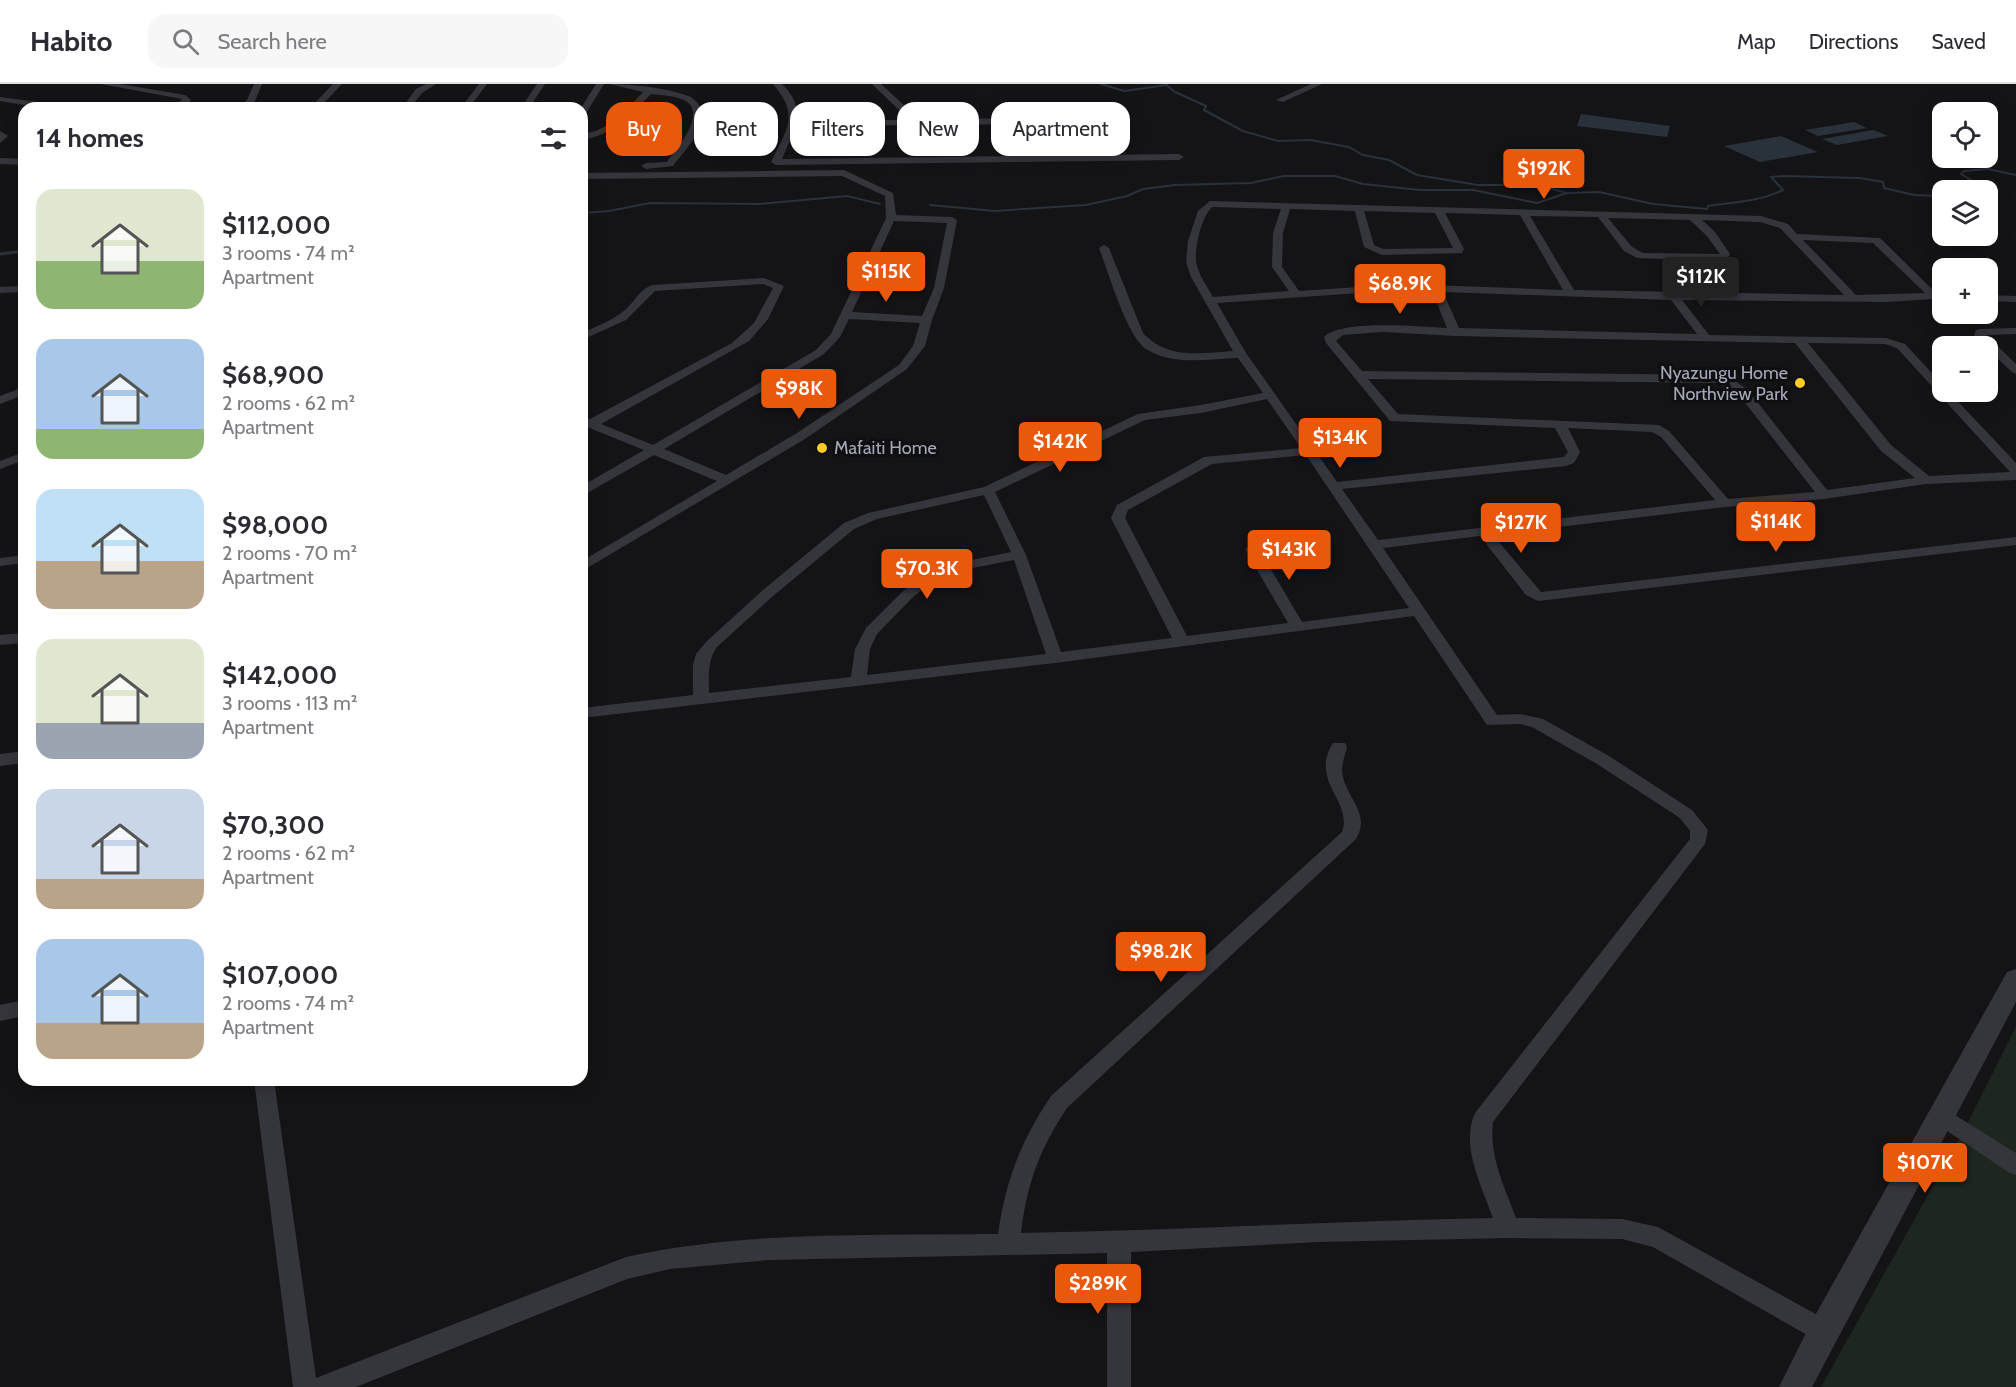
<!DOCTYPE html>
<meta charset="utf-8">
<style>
:root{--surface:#fff;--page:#f7f7f7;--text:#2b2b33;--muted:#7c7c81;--line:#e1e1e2;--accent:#ea580c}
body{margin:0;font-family:Cabin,sans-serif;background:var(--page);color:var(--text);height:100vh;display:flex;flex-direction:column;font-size:22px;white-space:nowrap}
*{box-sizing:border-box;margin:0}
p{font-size:20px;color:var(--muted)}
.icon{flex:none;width:33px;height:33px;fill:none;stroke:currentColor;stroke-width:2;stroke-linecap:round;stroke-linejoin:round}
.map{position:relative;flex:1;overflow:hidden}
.side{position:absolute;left:18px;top:18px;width:570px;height:984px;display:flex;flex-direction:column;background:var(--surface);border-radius:18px;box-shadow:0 3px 15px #0003}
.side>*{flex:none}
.hud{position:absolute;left:606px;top:18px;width:570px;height:54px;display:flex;gap:12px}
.tools{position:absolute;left:1932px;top:18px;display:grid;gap:12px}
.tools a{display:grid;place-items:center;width:66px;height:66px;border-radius:12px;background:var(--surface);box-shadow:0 3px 15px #0003;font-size:30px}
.price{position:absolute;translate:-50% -51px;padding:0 14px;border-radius:6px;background:var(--accent);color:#fff;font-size:20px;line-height:39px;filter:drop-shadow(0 2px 3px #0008)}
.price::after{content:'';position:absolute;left:50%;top:36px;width:18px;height:14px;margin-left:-9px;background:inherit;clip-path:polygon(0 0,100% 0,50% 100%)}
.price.active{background:#222;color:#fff}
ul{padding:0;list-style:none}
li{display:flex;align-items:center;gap:18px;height:150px;padding:0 18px}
li span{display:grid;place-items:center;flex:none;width:168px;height:120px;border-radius:18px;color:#555}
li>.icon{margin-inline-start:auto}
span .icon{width:72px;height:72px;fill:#fffc;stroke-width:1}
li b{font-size:26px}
h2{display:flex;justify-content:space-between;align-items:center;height:72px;padding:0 18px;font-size:26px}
.tag{padding:0 21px;border-radius:18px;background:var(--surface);box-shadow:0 3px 15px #0003;font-size:21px;line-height:54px}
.tag.active{background:var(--accent);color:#fff}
header{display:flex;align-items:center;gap:36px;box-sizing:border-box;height:84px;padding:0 30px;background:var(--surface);border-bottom:2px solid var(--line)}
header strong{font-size:28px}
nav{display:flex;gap:33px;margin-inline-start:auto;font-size:21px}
.search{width:420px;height:54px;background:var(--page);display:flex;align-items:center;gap:15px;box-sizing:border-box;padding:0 21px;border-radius:18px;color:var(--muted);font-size:22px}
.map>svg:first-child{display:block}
.green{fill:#1e2620}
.water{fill:#29313b}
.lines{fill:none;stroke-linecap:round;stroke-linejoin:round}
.stream-far1{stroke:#29313b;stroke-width:2}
.stream{stroke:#29313b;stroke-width:3}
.minor{fill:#35353c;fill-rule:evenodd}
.tertiary{fill:#35353c;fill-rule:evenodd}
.poi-dot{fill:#ffcd23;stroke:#0f0f11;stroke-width:2}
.labels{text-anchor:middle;stroke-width:6;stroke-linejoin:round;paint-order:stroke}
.far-poi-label{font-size:18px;fill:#a4a8b8;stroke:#0f0f11;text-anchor:end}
</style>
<header>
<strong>Habito</strong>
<div class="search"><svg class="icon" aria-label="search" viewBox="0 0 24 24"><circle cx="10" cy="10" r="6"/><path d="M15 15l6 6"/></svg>Search here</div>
<nav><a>Map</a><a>Directions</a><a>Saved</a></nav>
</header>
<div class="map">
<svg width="2016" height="1303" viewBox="0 0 2016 1303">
<rect width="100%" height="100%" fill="#141416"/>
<polygon class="green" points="2016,943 2016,1303 1821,1303 1961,1052"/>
<g class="water">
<polygon points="1581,30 1670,42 1667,53 1577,42"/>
<polygon points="1854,38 1867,44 1818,52 1805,46"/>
<polygon points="1873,46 1888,52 1837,61 1822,55"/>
<polygon points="1781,52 1818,68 1760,78 1724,62"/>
</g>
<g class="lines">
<g class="stream-far1">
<polyline points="1101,0 1124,7 1167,1"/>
<path d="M1165,0L1175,8L1206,22L1204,26L1243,47L1278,57L1310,56L1349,63L1363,71L1389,76L1417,91L1478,101H1537L1567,109L1599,108L1653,120L1707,125L1708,122C1734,118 1759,118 1783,106L1771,93L1784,92L1860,94L1883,98L1884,104L1914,111L1942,112"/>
<polyline points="1965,106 1975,103 1976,99 1961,90 1964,87 1988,85 2016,91"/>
<polyline points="930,121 995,127 1086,121 1127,112 1143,105 1175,101 1251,99 1284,92 1335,92 1363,100 1420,106 1473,106 1537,119 1567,109"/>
<polyline points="582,129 609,127 650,119 759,120 847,112 880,120"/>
</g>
<polyline class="stream" points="0,170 24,167"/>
<g class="minor">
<polygon points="101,0 120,0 185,11 191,16 184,24 175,24 182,15"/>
<polygon points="254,0 262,0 255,17 248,24 239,24 247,16"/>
<polygon points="333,0 342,0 319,24 310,24"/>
<polygon points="426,0 436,0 422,9 410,24 402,24 416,5"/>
<polygon points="479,0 487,0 469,24 461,24"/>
<polygon points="537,0 545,0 529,24 521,24"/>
<polygon points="596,0 604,0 585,31 582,32 581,24"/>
<path d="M610,0C631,0 668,4 688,12C695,14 701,22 702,29C704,48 683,68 673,82L646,85L641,82L646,79L667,78C676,65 709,29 684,16C675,12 661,11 651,10C630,31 613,51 582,56V50C609,47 625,27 643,8Z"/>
<path d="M773,0H782C793,11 798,21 797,36H901L899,26L872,0H881L906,23L910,35L1037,34L1041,37L1037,40L796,42L782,75L1179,70L1184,73L1179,76L776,81L771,78C787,45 800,31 773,0Z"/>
<polygon points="1311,0 1322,0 1283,18 1276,16"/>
<polygon points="0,13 60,21 64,24 43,24 0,17"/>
<polygon points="0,47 8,52 0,59"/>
<polygon points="0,74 24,75 24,81 0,80"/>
<path d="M844,86L893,109L896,131L952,133L957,136L944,204L932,236L925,262L907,285L805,355L582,487V477L717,397L654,371L582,412V402L644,366L582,341V335H590L732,259L754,239L773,204L763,200L655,207L626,236L582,256V249C597,242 612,237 625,226C635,218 639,205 653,201L764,194L784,202L768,235L749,257L601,340L653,361L816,266L831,250L886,134L885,112L842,92L582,95V89ZM894,137L947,139L934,204L922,232L852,228ZM849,235L920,239L913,262L899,281L797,349L726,391L664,365L824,270L840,253Z"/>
<path d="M1210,117L1761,132L1788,140L1797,150L1880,154L1939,212L1934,215L1885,218L1682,216L1709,251L1886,254L1905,260L1942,300V308H1949L2016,379V396L1926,400L1824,415L1725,423L1493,451L1541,508L2016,453V461L1538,517L1526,511L1480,452L1383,464L1497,631L1520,630L1543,635L1609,672L1692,726L1708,746L1705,760L1493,1038C1489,1072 1504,1102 1516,1134L1622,1135L1658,1143L1832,1239L1835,1247L1832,1255L1823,1259L1814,1255L1653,1163L1622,1155L1508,1154L1319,1158L1131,1168V1303H1107V1169L769,1176L670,1185L627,1195L356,1303H293L254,996H274L316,1294L626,1173C747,1146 875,1152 998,1150C1006,1095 1021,1057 1051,1012L1342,748C1353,716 1309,698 1333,659H1345L1347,663C1345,671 1342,679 1342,687C1344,713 1372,728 1356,755L1067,1024C1039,1066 1027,1100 1021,1149C1178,1146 1336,1137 1493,1134C1482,1103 1460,1061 1475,1029L1690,755V747L1680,734L1597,680L1532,643L1520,640L1487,641L1414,532L1055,579L582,634V624L693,611V581L696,570L707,557L763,506L844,439L868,429L984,403L1138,330L1201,321L1263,309L1238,274C1208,275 1172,282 1146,265C1127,253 1108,187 1099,164L1104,161L1109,164L1143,249C1168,276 1200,269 1233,267L1191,193L1186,178L1188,157L1198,127ZM1212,123L1281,125L1273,149L1272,183L1289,207L1213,213C1207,202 1198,190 1196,178C1195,162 1201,134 1212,123ZM1290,125L1355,127L1364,163L1382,171L1462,169L1464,165L1445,129L1520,131L1563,206L1403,200L1299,207L1282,183L1283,149ZM1364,127L1435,129L1453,164L1383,165L1374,161ZM1530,132L1598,133L1624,167L1637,174L1717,177L1728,174L1730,170L1715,148L1702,136L1760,138L1780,144L1844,211L1574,206ZM1608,134L1690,136L1707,152L1720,170L1643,169L1632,163ZM1803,156L1873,159L1925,209L1856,211ZM1403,206L1432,207L1447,244C1420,243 1343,235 1324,253L1326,259L1390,337L1555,344L1568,368L1564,373L1337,398L1246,269L1217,219ZM1443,208L1671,216L1697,250L1459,244ZM1382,248L1455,252L1795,259L1881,367L1915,394L1827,406L1747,305L1732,295L1717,291L1362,287L1336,257L1343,251ZM1808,259L1885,260L1897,264L2010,388L1929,392L1891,361ZM1368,295L1717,299L1739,311L1815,408L1728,415L1669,347L1659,341L1398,330ZM1267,315L1301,364L1204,373L1117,421L1111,434L1172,554L1061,568L1026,471L995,408L1145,336L1201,329ZM1568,344L1652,348L1661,353L1715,416L1378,456L1342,405L1566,382L1574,379L1580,368ZM1306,371L1409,524L1302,538L1259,465L1252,461L1245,465L1288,539L1187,552L1125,434L1128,426L1212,380ZM984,411L1011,468L932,484L903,507L866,544L855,565L851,593L709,609C709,592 707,577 717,563L773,512L854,445L877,435ZM1014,476L1046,570L867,591L870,565L877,550L913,513L942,490Z"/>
<polygon points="24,202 24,208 0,209 0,203"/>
<polygon points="1988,211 2016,212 2016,218 1988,217"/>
<polygon points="2016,244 2016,250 1986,251 2016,280 2016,290 2012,288 1974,252 1976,246 1980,245"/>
<polygon points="24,303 24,311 0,320 0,312"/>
<polygon points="24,368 24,376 0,385 0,377"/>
<polygon points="24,471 24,479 0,482 0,474"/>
<polygon points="24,549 24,559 0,561 0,551"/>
<polygon points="24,667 24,679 0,682 0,670"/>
<polygon points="24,916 24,932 0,937 0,921"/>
<polygon points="1942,1023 2016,1069 2016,1091 2008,1088 1934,1038 1931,1032 1934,1026"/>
</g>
<polygon class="tertiary" points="2016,885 2016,918 1812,1303 1779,1303 1812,1237 2007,888"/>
</g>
<g class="poi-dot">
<circle cx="1800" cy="299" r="6"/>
<circle cx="822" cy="364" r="6"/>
</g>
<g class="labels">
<g class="far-poi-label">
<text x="1788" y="295">Nyazungu Home<tspan x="1788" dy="21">Northview Park</tspan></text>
<text x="834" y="370" text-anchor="start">Mafaiti Home</text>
</g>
</g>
</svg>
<div class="tools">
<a><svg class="icon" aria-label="locate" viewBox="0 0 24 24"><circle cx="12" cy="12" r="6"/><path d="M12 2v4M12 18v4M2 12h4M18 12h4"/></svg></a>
<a><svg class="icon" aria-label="layers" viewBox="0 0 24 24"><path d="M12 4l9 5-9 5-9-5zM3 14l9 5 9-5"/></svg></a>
<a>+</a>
<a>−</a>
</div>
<b class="price" style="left:1544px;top:116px">$192K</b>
<b class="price" style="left:886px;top:219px">$115K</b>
<b class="price active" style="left:1701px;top:224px">$112K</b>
<b class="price" style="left:1400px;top:231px">$68.9K</b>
<b class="price" style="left:799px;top:336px">$98K</b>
<b class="price" style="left:1340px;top:385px">$134K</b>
<b class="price" style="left:1060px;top:389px">$142K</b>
<b class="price" style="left:1776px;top:469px">$114K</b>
<b class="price" style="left:1521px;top:470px">$127K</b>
<b class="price" style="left:1289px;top:497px">$143K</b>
<b class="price" style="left:927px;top:516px">$70.3K</b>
<b class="price" style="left:1161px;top:899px">$98.2K</b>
<b class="price" style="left:1925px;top:1110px">$107K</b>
<b class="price" style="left:1098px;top:1231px">$289K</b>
<div class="hud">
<a class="tag active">Buy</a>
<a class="tag">Rent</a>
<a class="tag">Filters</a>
<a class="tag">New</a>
<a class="tag">Apartment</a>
</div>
<section class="side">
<h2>14 homes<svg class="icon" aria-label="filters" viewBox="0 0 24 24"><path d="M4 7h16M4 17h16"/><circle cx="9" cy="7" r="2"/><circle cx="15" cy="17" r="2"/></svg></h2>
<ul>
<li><span style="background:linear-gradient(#dfe7d0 60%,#8fb573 0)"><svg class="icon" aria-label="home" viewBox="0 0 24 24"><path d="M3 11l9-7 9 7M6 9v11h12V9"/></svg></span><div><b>$112,000</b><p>3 rooms · 74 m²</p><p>Apartment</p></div></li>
<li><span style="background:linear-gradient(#a9c7e8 75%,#8fb573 0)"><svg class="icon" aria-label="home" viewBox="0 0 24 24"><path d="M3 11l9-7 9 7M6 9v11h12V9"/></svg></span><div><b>$68,900</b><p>2 rooms · 62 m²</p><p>Apartment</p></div></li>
<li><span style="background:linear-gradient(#bfe0f5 60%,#b9a48a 0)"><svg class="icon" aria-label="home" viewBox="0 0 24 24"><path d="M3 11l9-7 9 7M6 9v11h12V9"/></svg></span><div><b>$98,000</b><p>2 rooms · 70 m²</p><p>Apartment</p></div></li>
<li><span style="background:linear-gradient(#dfe7d0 70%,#9aa5b1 0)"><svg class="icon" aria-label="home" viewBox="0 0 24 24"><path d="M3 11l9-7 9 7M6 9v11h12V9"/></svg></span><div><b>$142,000</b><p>3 rooms · 113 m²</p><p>Apartment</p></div></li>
<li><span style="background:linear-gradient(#c9d6e8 75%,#b9a48a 0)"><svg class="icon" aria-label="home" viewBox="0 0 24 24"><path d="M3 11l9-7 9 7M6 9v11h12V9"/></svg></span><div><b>$70,300</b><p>2 rooms · 62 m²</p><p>Apartment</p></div></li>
<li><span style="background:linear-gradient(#a9c7e8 70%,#b9a48a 0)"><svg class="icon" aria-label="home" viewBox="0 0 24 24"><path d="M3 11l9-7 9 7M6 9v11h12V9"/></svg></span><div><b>$107,000</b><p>2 rooms · 74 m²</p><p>Apartment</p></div></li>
</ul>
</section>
</div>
